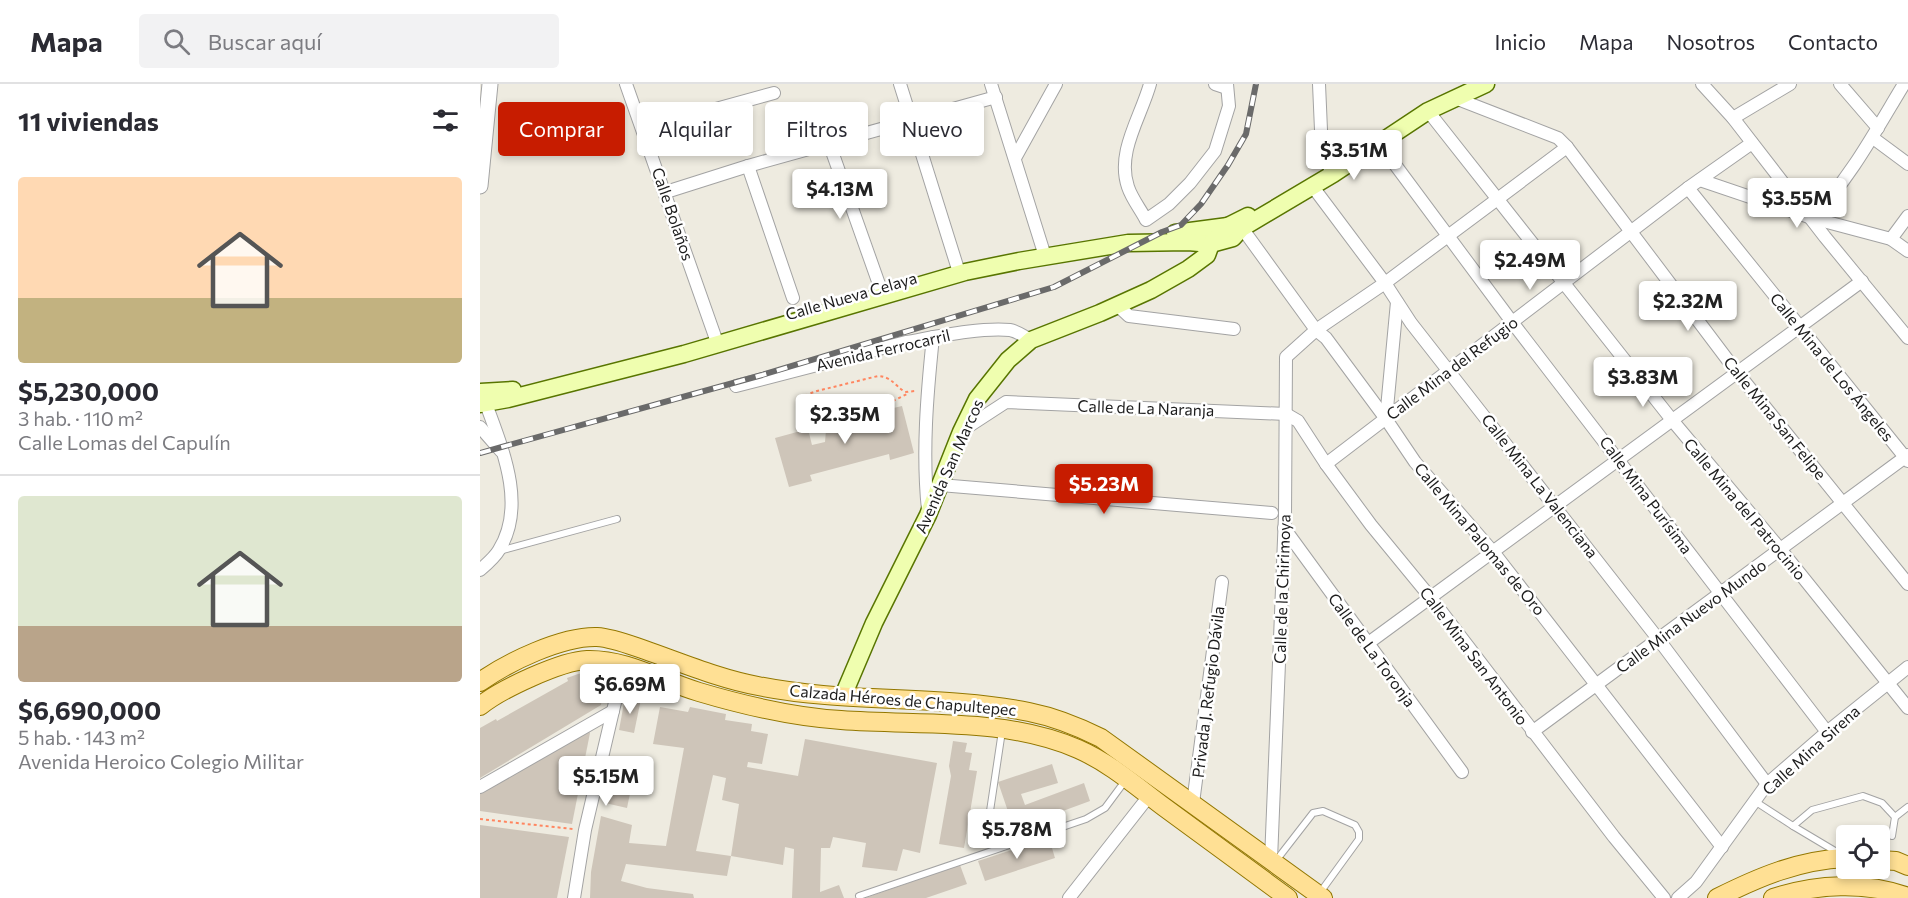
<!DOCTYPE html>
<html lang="es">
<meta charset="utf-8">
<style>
:root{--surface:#fff;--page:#f2f2f3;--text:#2b2b33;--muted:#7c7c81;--line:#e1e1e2;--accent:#c71c00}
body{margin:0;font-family:Commissioner,sans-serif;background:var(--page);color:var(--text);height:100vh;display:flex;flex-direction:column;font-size:22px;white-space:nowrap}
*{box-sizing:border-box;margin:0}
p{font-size:20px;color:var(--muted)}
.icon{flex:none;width:33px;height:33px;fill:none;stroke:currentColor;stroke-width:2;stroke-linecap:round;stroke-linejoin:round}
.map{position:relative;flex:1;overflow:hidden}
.sheet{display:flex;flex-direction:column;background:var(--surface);width:480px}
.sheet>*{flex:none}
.top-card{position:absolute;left:18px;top:18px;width:570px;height:54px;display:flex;gap:12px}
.tools{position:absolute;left:1356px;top:741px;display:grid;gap:12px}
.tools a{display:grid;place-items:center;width:54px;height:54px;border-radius:6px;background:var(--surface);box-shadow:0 3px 9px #0003;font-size:30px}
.price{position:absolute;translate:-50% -51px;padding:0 14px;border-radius:6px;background:#fff;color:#222;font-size:20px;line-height:39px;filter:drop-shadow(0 2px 3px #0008)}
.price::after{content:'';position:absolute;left:50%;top:36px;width:18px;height:14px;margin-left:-9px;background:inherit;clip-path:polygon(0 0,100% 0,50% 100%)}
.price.active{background:var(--accent);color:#fff}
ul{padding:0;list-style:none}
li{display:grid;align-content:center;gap:12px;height:318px;padding:0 18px}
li+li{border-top:2px solid var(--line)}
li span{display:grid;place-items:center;height:186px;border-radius:6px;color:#555}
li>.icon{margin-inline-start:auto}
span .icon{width:108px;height:108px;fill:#fffc;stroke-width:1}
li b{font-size:26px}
h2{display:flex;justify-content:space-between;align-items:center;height:72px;padding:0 18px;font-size:26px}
.pill{padding:0 21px;border-radius:6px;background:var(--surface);box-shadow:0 3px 9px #0003;font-size:21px;line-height:54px}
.pill.active{background:var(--accent);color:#fff}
header{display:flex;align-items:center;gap:36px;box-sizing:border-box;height:84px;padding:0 30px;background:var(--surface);border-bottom:2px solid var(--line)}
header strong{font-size:28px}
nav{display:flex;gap:33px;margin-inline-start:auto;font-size:21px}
.search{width:420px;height:54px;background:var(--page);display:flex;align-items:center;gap:15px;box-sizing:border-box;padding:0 21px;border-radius:6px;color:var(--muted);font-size:22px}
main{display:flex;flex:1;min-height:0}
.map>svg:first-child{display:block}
.building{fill:#cec5b9;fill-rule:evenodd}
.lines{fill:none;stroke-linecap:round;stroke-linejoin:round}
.service-casing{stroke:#a3a3a3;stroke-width:8}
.minor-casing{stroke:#a3a3a3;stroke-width:14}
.tertiary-casing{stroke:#a3a3a3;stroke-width:17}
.secondary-casing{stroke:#587500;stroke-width:19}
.primary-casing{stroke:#937700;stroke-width:20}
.path{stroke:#ff8660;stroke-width:2;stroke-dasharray:3 3;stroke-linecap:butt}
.service{stroke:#fff;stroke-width:6}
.minor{stroke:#fff;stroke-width:12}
.tertiary{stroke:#fff;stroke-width:15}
.secondary{stroke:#effeaf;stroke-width:16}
.primary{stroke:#ffe094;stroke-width:18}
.rail-casing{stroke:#6a6a6a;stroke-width:6}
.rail{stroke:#fff;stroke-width:4;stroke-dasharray:11;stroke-linecap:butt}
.labels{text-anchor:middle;stroke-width:5;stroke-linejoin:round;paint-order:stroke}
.street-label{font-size:16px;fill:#1c1c1c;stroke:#fff}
</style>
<header>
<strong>Mapa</strong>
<div class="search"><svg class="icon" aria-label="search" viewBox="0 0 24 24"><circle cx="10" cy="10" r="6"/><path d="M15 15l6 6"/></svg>Buscar aquí</div>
<nav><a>Inicio</a><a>Mapa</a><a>Nosotros</a><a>Contacto</a></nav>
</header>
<main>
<section class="sheet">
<h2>11 viviendas<svg class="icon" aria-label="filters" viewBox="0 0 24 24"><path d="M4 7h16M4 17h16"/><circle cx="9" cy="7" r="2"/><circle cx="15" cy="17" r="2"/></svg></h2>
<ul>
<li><span style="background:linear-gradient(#ffd9b3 65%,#c2b280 0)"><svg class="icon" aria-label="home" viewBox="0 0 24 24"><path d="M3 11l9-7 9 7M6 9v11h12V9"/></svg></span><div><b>$5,230,000</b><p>3 hab. · 110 m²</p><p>Calle Lomas del Capulín</p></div></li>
<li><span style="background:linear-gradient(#dfe7d0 70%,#b9a48a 0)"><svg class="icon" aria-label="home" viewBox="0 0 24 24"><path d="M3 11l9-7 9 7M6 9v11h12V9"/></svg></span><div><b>$6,690,000</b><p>5 hab. · 143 m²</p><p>Avenida Heroico Colegio Militar</p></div></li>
</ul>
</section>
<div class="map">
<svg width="1428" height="814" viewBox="0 0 1428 814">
<rect width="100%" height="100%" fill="#eeebe0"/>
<g class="building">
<polygon points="422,322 434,369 410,376 409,370 330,391 332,397 309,403 295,354 328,345 332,361 345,358 346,346 354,337 366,335 380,340 390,338 388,330"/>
<polygon points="126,587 121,621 0,694 0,644 16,635 17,637 88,597 87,594 98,590"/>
<polygon points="162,610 154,649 139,646 144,619"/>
<path d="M180,623L208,628L210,623L246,630L245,636L272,640L271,647L288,650L282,680L268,678L267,683L318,692L325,655L457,679L440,769L423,765L417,787L382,783L386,759L353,753L350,764H341L340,808L359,801L364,814H312L314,765L305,763L303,781L251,772L247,792L146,780L141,797L167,804L213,810L214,814H110L111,788L121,732L152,741L149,759L186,762L204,664L173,660ZM233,691L246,694L242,716L259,720L251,772L216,767Z"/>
<polygon points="108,646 110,649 92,740 0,727 0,709"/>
<polygon points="473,657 487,659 485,668 492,669 489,686 497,687 484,764 459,760 471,692 469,682"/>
<polygon points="572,680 578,699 541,710 545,721 604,699 610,717 534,745 518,698"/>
<polygon points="132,685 154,690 147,724 125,719"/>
<polygon points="0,741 89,753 77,814 0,814"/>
<polygon points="569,754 575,774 505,797 498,777"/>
<polygon points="480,781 487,800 446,814 385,814"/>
</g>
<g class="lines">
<defs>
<g id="service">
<polyline points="19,467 137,435"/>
<polyline points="1276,718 1313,742"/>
<polyline points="1415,733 1428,723"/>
<polyline points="507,747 522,647"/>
<polyline points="1360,770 1313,742 1332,726 1383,712 1402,719 1415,733 1412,752"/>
<polyline points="795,778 833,729 843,727 875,741 879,748 879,755 839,810"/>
<polyline points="379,812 606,735 625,724 645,697"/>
</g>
<g id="minor">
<polyline points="146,0 238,261"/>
<polyline points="420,0 477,182"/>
<polyline points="511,0 565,172"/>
<path d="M670,0C661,33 636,68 648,103C652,115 661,126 666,136L689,120L710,99L735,67L749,22L747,0"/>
<polyline points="735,0 747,4"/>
<polyline points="839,0 842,69 853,90"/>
<polyline points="1222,0 1253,34 1345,153 1428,254"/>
<polyline points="1360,0 1398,44"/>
<polyline points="975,14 1078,54 1087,63 1256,287 1428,500"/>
<polyline points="948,27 1192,336 1301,466 1428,624"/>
<polyline points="1253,34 1310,0"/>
<polyline points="163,45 294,9"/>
<polyline points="1393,54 1428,80"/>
<polyline points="349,59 400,203"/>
<polyline points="899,59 1032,238 1347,648"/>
<polyline points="535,74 576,0"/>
<polyline points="268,82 313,214"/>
<polyline points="1220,96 1332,134 1411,155 1428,167"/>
<polyline points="833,103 905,199 931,239 1179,556 1287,700"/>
<polyline points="1208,104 1428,377"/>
<polyline points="186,108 268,82 516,13"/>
<path d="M1332,134C1370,95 1396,46 1424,0"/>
<polyline points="762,144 836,246 846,254 906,335 935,378 1014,469 1242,763"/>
<polyline points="1411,155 1428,132"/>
<polyline points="637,221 649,232 754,245"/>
<path d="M256,302L426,258C455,253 501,243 530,246C537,247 545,253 551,256"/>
<polyline points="906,335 917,218"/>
<polyline points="0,343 21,367"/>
<polyline points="483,346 526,318 806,330 818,337 846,380 891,441 951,514 1134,753 1184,814"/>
<polyline points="846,380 1208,104 1272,59"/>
<polyline points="460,401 792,429"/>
<path d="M448,426C442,369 447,310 453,253"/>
<polyline points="804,444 982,688"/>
<path d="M0,486C7,480 15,473 19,466C47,421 22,364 6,320"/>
<polyline points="887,560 1382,197"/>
<polyline points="1052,648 1428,371"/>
<polyline points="0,703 133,627"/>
<polyline points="713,719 742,498"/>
<polyline points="791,776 805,431 806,273 836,246 905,199 1087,63"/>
<polyline points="94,814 105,746 144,580"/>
<polyline points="589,814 669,712"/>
<polyline points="1198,814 1216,798 1287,700 1347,648 1428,583"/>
</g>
<polyline id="tertiary" points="0,102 10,0"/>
<g id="secondary">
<polyline points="695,149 748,142"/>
<polyline points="0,308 33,306"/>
<polyline points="0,320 28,315 204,270 485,188 539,177 648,159 708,158 731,160 753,154 762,144 853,90 948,27 1006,0"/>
<polyline points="363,612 394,539 448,431 481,348 497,315 528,276 551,256 620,229 671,206 708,185 727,171 731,160 748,142 768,132"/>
</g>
<g id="primary">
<path d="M0,598C28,578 82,552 117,553C133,554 150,561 165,566C202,579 240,595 278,602C367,620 460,610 549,628C574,633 599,643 621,654L843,814"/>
<path d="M0,622C21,605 81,577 107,576C147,575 182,597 219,608C266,622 313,633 361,636C440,642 524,633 598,665C630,679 656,702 684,723C725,753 767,784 808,814"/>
<polyline points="1400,776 1416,777 1428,782"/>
<path d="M1237,814C1279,793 1319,776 1366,774"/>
<path d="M1293,814C1336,800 1385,797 1428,813"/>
</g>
</defs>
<use href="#service" class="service-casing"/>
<use href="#minor" class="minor-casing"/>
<use href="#tertiary" class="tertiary-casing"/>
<use href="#secondary" class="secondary-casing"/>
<use href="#primary" class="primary-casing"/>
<g class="path">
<circle cx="337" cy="339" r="7"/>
<path d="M330,337L323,334V316L328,310L337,307L398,292C412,293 414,301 425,308L435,307"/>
<polyline points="344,338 411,318 429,309"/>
<polyline points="0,735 93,745"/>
</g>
<use href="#service" class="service"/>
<use href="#minor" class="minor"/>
<use href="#tertiary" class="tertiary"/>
<use href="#secondary" class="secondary"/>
<use href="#primary" class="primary"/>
<defs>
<polyline id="rail" points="0,369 282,291 574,203 682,148 701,141 721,120 748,81 766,50 776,0"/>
</defs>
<use href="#rail" class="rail-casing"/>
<use href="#rail" class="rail"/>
</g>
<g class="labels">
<g class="street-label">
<text transform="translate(193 130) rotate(71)" y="6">Calle Bolaños</text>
<text transform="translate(371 212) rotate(-16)" y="6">Calle Nueva Celaya</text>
<text transform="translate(403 266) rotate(-13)" y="6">Avenida Ferrocarril</text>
<text transform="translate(1352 283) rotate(51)" y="6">Calle Mina de Los Ángeles</text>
<text transform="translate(972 284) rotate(-37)" y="6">Calle Mina del Refugio</text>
<text transform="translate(666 324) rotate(2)" y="6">Calle de La Naranja</text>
<text transform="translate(1295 334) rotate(51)" y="6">Calle Mina San Felipe</text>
<text transform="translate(469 382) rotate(-66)" y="6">Avenida San Marcos</text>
<text transform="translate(1060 402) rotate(52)" y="6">Calle Mina La Valenciana</text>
<text transform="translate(1166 411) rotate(53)" y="6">Calle Mina Purísima</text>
<text transform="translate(1265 425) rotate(50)" y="6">Calle Mina del Patrocinio</text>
<text transform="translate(1000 455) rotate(50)" y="6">Calle Mina Palomas de Oro</text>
<text transform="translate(802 505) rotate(-88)" y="6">Calle de la Chirimoya</text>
<text transform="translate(1211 532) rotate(-36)" y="6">Calle Mina Nuevo Mundo</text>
<text transform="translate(892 566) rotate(54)" y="6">Calle de La Toronja</text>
<text transform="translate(994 572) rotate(53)" y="6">Calle Mina San Antonio</text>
<text transform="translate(728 608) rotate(-83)" y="6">Privada J. Refugio Dávila</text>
<text transform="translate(423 616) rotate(5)" y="6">Calzada Héroes de Chapultepec</text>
<text transform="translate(1331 666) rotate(-42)" y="6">Calle Mina Sirena</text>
</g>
</g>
</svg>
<div class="tools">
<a><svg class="icon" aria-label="locate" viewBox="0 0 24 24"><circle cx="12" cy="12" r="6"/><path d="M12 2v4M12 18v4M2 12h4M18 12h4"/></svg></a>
</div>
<b class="price" style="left:874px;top:97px">$3.51M</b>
<b class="price" style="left:360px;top:136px">$4.13M</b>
<b class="price" style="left:1317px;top:145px">$3.55M</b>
<b class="price" style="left:1050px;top:207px">$2.49M</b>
<b class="price" style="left:1208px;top:248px">$2.32M</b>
<b class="price" style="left:1163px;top:324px">$3.83M</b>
<b class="price" style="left:365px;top:361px">$2.35M</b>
<b class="price active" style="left:624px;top:431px">$5.23M</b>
<b class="price" style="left:150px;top:631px">$6.69M</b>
<b class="price" style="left:126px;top:723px">$5.15M</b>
<b class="price" style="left:537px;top:776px">$5.78M</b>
<div class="top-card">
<a class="pill active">Comprar</a>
<a class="pill">Alquilar</a>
<a class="pill">Filtros</a>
<a class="pill">Nuevo</a>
</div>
</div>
</main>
